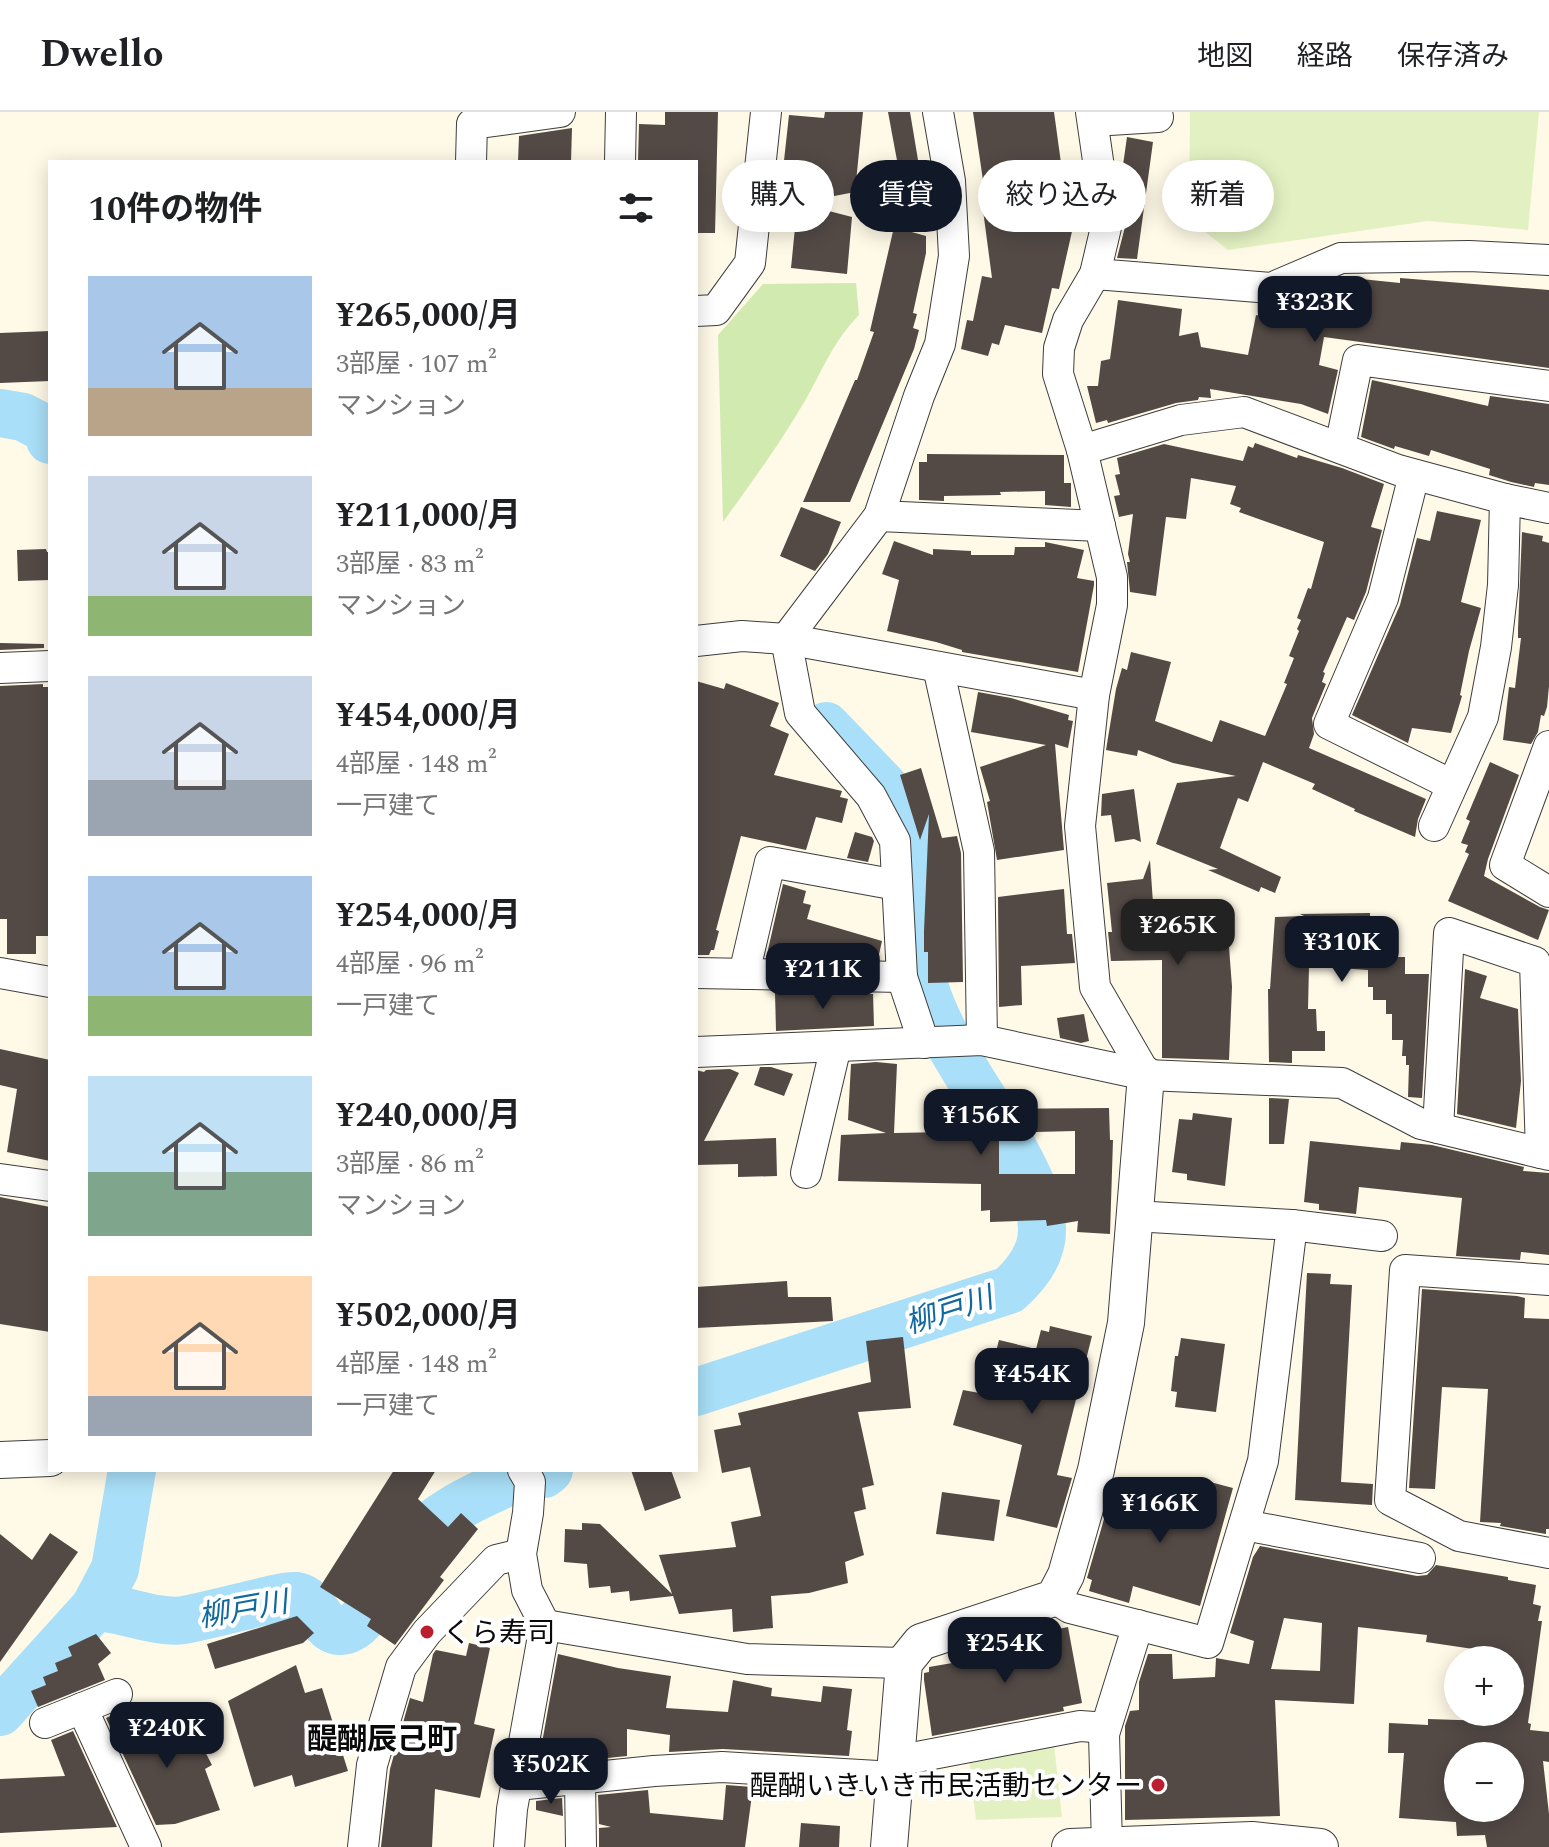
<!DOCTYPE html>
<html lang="ja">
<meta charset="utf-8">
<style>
:root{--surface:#fff;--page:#f6f6f6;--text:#202124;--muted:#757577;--line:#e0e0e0;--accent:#111827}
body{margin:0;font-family:Spectral,"Noto Sans JP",serif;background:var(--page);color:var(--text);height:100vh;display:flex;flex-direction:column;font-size:30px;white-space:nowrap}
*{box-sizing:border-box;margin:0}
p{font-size:26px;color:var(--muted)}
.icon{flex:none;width:44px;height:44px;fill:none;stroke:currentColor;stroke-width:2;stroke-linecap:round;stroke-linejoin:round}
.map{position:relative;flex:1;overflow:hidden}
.sheet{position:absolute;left:48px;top:48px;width:650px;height:1312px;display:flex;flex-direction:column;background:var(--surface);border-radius:0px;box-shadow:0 4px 20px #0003}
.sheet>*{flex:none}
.hud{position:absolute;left:722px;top:48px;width:706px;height:72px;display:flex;gap:16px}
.buttons{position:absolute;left:1444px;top:1534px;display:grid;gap:16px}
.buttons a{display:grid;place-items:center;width:80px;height:80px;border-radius:50%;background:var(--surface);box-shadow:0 4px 20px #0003;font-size:40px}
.price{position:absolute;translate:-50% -68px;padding:0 18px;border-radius:16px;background:var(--accent);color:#fff;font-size:26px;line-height:52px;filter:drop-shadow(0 2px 4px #0008)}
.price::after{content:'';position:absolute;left:50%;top:48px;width:24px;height:18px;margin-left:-12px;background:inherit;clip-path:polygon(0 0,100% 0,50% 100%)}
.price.current{background:#222;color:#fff}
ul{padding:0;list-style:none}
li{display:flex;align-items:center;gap:24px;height:200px;padding:0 40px}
li span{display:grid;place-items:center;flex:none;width:224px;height:160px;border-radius:0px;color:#555}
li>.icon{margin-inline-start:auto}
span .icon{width:96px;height:96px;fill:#fffc;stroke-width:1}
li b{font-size:34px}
h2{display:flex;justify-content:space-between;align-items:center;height:96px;padding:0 40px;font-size:34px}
.chip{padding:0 28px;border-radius:36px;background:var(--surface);box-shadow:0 4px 20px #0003;font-size:28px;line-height:72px}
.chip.current{background:var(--accent);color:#fff}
header{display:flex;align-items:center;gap:48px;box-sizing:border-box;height:112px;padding:0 40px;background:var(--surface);border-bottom:2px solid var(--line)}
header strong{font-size:38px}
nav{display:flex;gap:44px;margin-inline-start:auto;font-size:28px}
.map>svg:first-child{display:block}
.green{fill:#d1eab0}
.pitch{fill:#e3f1c2}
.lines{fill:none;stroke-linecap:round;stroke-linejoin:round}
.river{stroke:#a9dff8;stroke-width:48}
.building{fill:#534a46;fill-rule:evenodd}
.minor-casing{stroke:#3d3d3d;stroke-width:32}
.tertiary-casing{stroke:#3d3d3d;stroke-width:38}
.minor{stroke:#fff;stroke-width:30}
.tertiary{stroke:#fff;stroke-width:36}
.poi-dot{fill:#bd1e2f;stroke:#fff;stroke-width:3}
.labels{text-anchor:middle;stroke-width:8;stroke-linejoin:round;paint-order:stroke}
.poi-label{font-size:28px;fill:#0a0a0a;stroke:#fff;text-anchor:start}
.water-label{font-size:30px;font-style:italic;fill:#10689e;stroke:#fff}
.neighbourhood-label{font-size:30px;font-weight:bold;fill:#0a0a0a;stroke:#fff}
</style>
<header>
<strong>Dwello</strong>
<nav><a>地図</a><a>経路</a><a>保存済み</a></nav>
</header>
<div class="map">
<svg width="1549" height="1735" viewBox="0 0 1549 1735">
<rect width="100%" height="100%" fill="#fff9e7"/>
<path class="green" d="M856,171L859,203C834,228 823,257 806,287C781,330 752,370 723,410L718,223L763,172Z"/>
<g class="pitch">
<polygon points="1190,0 1539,0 1528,118 1428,109 1228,138 1189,107"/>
<polygon points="1054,1633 1062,1705 976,1708 969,1647"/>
</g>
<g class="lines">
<g class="river">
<polyline points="0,301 23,305 48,318 50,328"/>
<path d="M696,1280L1009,1178C1027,1162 1043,1142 1042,1116C1041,1088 1026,1060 1013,1036C982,980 937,926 921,863L907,704L894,685L826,614"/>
<polyline points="95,1495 115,1457 132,1358"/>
<path d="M0,1600L95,1495C124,1496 155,1512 184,1508C210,1503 236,1496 261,1490C272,1488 285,1483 297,1484C319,1488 322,1528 349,1517C368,1509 372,1483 382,1467C413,1422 443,1399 493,1377C510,1369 525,1361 544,1362L549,1358"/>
</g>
</g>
<g class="building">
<polygon points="665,0 718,0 715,121 696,121 696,50 638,50 639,12 665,13"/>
<polygon points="825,0 863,0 855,80 798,91 852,105 847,162 791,156 798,86 780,85 789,3 824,6"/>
<polygon points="888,0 910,0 921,66 901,70"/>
<polygon points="973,0 1054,0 1061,51 1067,50 1070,71 1067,72 1073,115 1059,177 1052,176 1042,221 1005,213 999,233 992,231 988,244 961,237 967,208 973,209 982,164 992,166 981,83 985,82"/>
<polygon points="572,16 571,50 518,50 519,24"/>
<polygon points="1127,25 1153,30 1137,147 1117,146 1125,115 1123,80 1121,79 1120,74"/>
<polygon points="894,115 926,124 926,141 913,201 917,202 913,216 919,218 914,237 850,390 803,390 855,268 857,268 874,220 870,219"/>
<polygon points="1400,166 1549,178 1549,256 1324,225 1319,253 1338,258 1328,302 1301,292 1210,277 1211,286 1199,285 1198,288 1176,291 1108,311 1107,308 1096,311 1087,274 1098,274 1101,249 1110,247 1118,188 1182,197 1179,224 1198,220 1201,235 1248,243 1256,203 1283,209 1288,190 1303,194 1304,187 1358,196 1361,167 1400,171"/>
<polygon points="50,219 50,269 0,271 0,221"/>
<polygon points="1372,268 1488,294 1490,284 1549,292 1549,373 1535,371 1534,375 1511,370 1489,363 1490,357 1431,338 1429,344 1395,334 1394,337 1361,325"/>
<polygon points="1255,331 1297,346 1298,343 1342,356 1384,372 1371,415 1382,418 1366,480 1354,508 1347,505 1323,560 1325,561 1322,570 1326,572 1312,606 1314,622 1309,636 1426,687 1418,707 1415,725 1354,699 1355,697 1312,677 1315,672 1263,650 1248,690 1238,686 1220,736 1281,765 1275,781 1261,775 1259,780 1208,758 1218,757 1156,732 1177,671 1236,664 1173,651 1138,638 1137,644 1106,638 1116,577 1122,556 1127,558 1131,540 1171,550 1155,609 1212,630 1220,608 1265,624 1287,572 1284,571 1294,546 1289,544 1299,519 1297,517 1301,508 1297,506 1308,476 1311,477 1324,430 1239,400 1241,396 1230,392 1236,374 1191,366 1186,407 1166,405 1156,484 1130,480 1127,450 1130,450 1128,442 1133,402 1119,405 1114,384 1120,383 1115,363 1120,362 1117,346 1164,332 1243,349 1248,334 1253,336"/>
<polygon points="927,342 1064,343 1064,371 1071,371 1071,395 1045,393 1045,379 1000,380 1001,383 944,384 944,389 919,388 919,350 927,350"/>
<polygon points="801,395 841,410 828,442 815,459 780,444"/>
<polygon points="1437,399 1481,408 1461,490 1481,496 1469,539 1460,583 1462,584 1451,621 1412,616 1408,631 1352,603 1400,493 1417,426 1430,429"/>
<polygon points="1522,420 1543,424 1542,429 1549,431 1549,574 1547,595 1544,604 1541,603 1538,620 1531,632 1503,628 1509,575 1515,576 1521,526 1518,526 1518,517"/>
<polygon points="894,429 933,443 933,437 971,439 971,443 1014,443 1015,435 1045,435 1045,430 1084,438 1077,466 1094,469 1094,473 1078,560 962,540 962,538 936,530 887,519 899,468 882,462"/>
<polygon points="46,437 47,440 50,440 50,468 18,469 17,438"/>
<polygon points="0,531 44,532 44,536 0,538"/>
<polygon points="696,569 724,577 726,571 779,591 770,614 789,622 774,663 842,679 840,685 848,687 842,711 816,705 806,738 741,724 716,818 719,819 714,838 711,838 709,843 696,843"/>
<polygon points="43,572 43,575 50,575 50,824 36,824 36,842 7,842 7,807 0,807 0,574"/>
<polygon points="978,580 1011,586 1069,603 1068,608 1073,609 1068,636 1055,632 1064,738 997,748 987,690 990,689 980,655 1046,633 971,620"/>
<polygon points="1490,650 1519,663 1488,747 1484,764 1540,795 1549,798 1538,828 1448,789 1469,742 1465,740 1468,733 1461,731 1470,709 1466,707"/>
<polygon points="921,656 942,726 957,724 961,741 963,870 928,871 928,840 924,840 924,819 929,702 920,728 900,663"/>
<polygon points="1134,677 1141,730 1134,727 1115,730 1111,703 1101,704 1102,682"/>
<polygon points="855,720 872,725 874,729 868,750 847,746"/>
<polygon points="1150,748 1153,791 1194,791 1194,810 1227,808 1232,875 1229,948 1162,946 1162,848 1111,849 1108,820 1112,820 1107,771 1143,767"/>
<polygon points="783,772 806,779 803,791 811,793 807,807 882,829 878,847 776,845 767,842"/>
<polygon points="1064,777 1067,822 1072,822 1075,851 1021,854 1022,893 999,895 998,785"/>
<polygon points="1370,801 1370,814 1392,814 1395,845 1405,845 1405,862 1429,862 1422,986 1408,985 1409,953 1406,953 1406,944 1402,944 1403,928 1392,928 1392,902 1386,902 1386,888 1373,888 1373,875 1368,875 1368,858 1309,854 1308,897 1316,897 1317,919 1325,919 1325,939 1292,939 1292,951 1269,950 1268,877 1270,877 1275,805 1304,804 1300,802"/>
<polygon points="1465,857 1487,864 1480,886 1518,897 1521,969 1516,1016 1457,1002"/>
<polygon points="775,881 873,882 874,914 776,919"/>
<polygon points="1084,902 1089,929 1081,931 1060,926 1057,906"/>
<polygon points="0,937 50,948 50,1049 7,1040 17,977 0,973"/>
<polygon points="876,950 897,952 894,1021 999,1019 999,1062 1075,1062 1075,1019 1000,1021 1000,997 1109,996 1110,1028 1113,1028 1110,1122 1077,1120 1078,1109 1047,1114 1046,1108 990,1110 990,1098 981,1099 981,1072 838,1069 841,1023 886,1021 848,1008 851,952"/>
<polygon points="760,955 771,955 793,962 784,984 754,973"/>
<polygon points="730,957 739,961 704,1029 776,1026 777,1064 738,1065 738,1052 696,1053 696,958 704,960 706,958"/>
<polygon points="1269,986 1289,987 1284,1032 1269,1032"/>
<polygon points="1193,1001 1232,1006 1225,1074 1187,1068 1187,1062 1172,1060 1179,1007 1192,1008"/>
<polygon points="1310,1029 1400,1038 1401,1030 1432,1033 1524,1055 1523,1059 1549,1061 1549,1143 1521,1140 1520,1148 1456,1144 1462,1086 1359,1075 1356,1102 1319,1098 1319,1092 1304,1090"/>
<polygon points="0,1085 50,1095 50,1220 0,1212"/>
<polygon points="1307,1161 1331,1162 1330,1172 1352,1173 1341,1370 1373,1372 1372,1393 1295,1388"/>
<polygon points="787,1169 788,1185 831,1185 833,1209 696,1216 696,1175"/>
<polygon points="1422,1177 1517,1184 1525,1186 1524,1206 1549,1207 1549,1417 1546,1417 1546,1422 1500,1414 1501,1411 1480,1410 1488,1277 1442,1275 1435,1377 1409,1376"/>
<polygon points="1050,1214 1092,1224 1057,1363 1072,1366 1057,1416 1006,1404 1022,1333 953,1313 963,1278 985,1282 999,1228 1036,1237 1041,1218 1049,1220"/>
<polygon points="903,1225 911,1296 858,1300 874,1373 862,1376 866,1397 854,1400 864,1443 845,1450 848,1471 809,1481 771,1484 773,1516 733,1520 732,1497 679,1502 673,1484 630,1489 629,1479 611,1481 610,1474 589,1476 587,1452 564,1450 565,1417 582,1418 582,1411 600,1412 672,1482 659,1443 736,1435 731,1410 761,1404 750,1355 722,1361 714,1318 741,1313 738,1301 871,1270 866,1229"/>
<polygon points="1181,1226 1225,1232 1216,1300 1175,1295 1177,1280 1171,1279 1175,1244 1178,1244"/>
<polygon points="394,1358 436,1358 418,1387 448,1415 461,1401 478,1417 440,1465 444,1468 395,1533 367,1514 371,1507 320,1475"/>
<polygon points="631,1358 671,1358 681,1386 645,1399"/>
<polygon points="1191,1365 1233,1376 1200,1494 1133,1474 1129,1491 1089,1479 1092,1468 1087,1466 1115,1369 1132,1373 1126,1395 1173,1411 1182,1380 1187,1382"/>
<polygon points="942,1380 1000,1388 994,1429 936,1422"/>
<polygon points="50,1421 78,1440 0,1550 0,1422 32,1448"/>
<path d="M1260,1434L1417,1464L1427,1463L1436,1453L1508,1465V1468L1536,1473L1533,1492L1541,1494L1538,1509H1542L1528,1611L1531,1612L1530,1618L1549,1620V1650L1543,1649L1549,1702V1735H1487L1485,1723L1457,1724L1456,1710L1399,1706L1404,1641H1388L1389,1611L1428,1613V1607L1489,1609L1490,1600H1510V1548H1499L1500,1541L1426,1530L1427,1523L1358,1515L1354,1592L1275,1588L1280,1704L1125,1708V1614L1130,1599L1139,1598V1570L1148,1542H1172L1173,1567L1215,1565L1216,1546L1249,1552L1254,1529L1230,1521L1253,1445ZM1284,1506L1322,1511L1320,1559L1271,1557ZM1458,1644H1510V1696H1458Z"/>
<polygon points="297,1504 314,1521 303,1531 215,1557 207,1532"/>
<polygon points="1068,1515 1082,1591 1063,1595 1064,1599 932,1624 924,1568 924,1561 929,1560 929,1555 964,1549 965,1555 1006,1547 1003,1528"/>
<polygon points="96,1522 111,1541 98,1552 105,1568 38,1595 31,1579 46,1573 43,1565 58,1559 55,1551 72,1544 68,1535"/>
<polygon points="469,1531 490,1536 474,1612 495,1617 480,1686 435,1677 432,1735 381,1735 390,1657 410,1586 423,1590 433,1542 436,1538 466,1544"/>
<polygon points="558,1542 618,1556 671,1564 666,1596 728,1600 733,1568 772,1576 771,1584 821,1590 823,1574 852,1577 847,1618 852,1619 849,1644 723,1637 669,1640 670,1623 627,1617 627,1644 538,1653"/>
<polygon points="296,1553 305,1581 322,1576 348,1659 295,1675 292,1663 254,1675 228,1589"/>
<polygon points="128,1596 145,1632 189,1609 212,1653 205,1657 220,1698 175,1712 156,1713 106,1606"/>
<polygon points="73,1619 117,1715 0,1721 0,1667 65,1664 51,1628"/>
<polygon points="726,1673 753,1675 745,1735 599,1735 599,1716 611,1715 599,1712 598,1683 648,1678 650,1701 723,1708"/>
<polygon points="562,1686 563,1704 536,1698 536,1689"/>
<polygon points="801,1711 840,1714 839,1735 799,1735"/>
</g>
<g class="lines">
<defs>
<g id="minor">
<polyline points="1091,0 1107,111 1095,162 1068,208 1059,236 1058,262 1082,338 1112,465 1112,493 1094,583 1080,714 1095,875 1146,963"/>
<polyline points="1093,9 1158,5"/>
<polyline points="471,50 472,12 560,0"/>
<polyline points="620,50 621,0"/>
<polyline points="1095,162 1271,176 1341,146 1469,144 1549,148"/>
<polyline points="696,199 716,198 750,151 766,0"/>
<polyline points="1340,335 1358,248 1549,274"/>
<polyline points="1082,338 1181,308 1244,300 1398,358 1505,387 1549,396"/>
<polyline points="1414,363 1383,486 1329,612 1452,673"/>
<polyline points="879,404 1100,414"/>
<polyline points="696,529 742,524 786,527 1094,583"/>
<polyline points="938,555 979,739 982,928"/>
<polyline points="0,556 50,554"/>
<polyline points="1549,634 1505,753 1549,780"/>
<polyline points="1434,714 1483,605 1496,535 1503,473 1505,387"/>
<polyline points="0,861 50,870"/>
<polyline points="696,861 902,865"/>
<polyline points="744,862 770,750 897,773"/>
<polyline points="924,931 902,865 895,729 871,684 800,601 786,527 879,404 919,284 940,232 954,144 950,69 938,0"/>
<polyline points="696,940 982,928 1146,963 1342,971 1421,1012 1549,1043"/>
<polyline points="1438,1016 1449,821 1535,850 1541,1041"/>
<polyline points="806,1061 836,934"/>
<polyline points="0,1067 50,1074"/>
<polyline points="1292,1113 1382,1124"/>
<polyline points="1549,1168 1405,1158 1390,1388 1459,1424 1549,1441"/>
<polyline points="1244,1413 1420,1446"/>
<polyline points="1054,1486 1070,1496 1208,1531 1263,1349 1292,1113 1133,1104"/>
<polyline points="545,1513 747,1547 904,1551"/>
<polyline points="82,1596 146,1735"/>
<polyline points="45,1611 117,1582"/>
<polyline points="1104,1622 1138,1513"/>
<polyline points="896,1649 1080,1614 1094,1615 1104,1622 1107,1733"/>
<polyline points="580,1668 581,1735"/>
<polyline points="517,1673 654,1659 722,1655 895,1665"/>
<polyline points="363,1735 372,1653 401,1555 427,1520 496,1448 521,1442"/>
<polyline points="509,1735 512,1697 545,1513 527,1478 521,1442 528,1401 530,1370 523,1358"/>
</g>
<g id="tertiary">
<polyline points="0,1348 50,1346"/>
<polyline points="889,1735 904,1551 921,1530 1054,1486 1066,1463 1096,1358 1126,1211 1146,963"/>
<polyline points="1070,1735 1252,1728 1320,1735"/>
</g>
</defs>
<use href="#minor" class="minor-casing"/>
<use href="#tertiary" class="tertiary-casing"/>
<use href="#minor" class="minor"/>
<use href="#tertiary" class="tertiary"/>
</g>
<g class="poi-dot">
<circle cx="427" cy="1520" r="8"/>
<circle cx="1158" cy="1673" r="8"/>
</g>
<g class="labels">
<g class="poi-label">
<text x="443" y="1530">くら寿司</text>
<text x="1142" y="1683" text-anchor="end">醍醐いきいき市民活動センター</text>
</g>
<g class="water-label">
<text transform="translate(949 1198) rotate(-18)" y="10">柳戸川</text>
<text transform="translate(243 1497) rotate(-10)" y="10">柳戸川</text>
</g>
<g class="neighbourhood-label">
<text x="382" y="1637">醍醐辰己町</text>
</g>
</g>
</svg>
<div class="buttons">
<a>+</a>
<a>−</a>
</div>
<b class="price" style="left:1315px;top:232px">¥323K</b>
<b class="price current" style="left:1178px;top:855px">¥265K</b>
<b class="price" style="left:1342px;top:872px">¥310K</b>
<b class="price" style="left:823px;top:899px">¥211K</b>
<b class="price" style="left:981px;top:1045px">¥156K</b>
<b class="price" style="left:1032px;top:1304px">¥454K</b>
<b class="price" style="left:1160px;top:1433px">¥166K</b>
<b class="price" style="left:1005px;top:1573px">¥254K</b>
<b class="price" style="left:167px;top:1658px">¥240K</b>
<b class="price" style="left:551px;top:1694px">¥502K</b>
<div class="hud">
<a class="chip">購入</a>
<a class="chip current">賃貸</a>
<a class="chip">絞り込み</a>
<a class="chip">新着</a>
</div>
<section class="sheet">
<h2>10件の物件<svg class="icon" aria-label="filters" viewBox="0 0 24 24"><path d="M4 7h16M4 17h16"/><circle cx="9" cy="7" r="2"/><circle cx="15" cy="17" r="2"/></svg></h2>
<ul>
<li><span style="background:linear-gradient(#a9c7e8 70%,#b9a48a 0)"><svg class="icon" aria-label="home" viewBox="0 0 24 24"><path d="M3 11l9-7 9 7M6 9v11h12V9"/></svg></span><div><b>¥265,000/月</b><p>3部屋 · 107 m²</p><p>マンション</p></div></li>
<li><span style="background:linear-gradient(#c9d6e8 75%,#8fb573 0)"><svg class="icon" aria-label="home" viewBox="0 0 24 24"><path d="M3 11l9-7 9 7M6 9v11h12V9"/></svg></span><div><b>¥211,000/月</b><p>3部屋 · 83 m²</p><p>マンション</p></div></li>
<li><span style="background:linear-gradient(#c9d6e8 65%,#9aa5b1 0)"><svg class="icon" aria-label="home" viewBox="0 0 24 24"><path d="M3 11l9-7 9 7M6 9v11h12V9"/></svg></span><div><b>¥454,000/月</b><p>4部屋 · 148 m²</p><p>一戸建て</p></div></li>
<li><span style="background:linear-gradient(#a9c7e8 75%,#8fb573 0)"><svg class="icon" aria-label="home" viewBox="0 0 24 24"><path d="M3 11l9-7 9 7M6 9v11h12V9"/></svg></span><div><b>¥254,000/月</b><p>4部屋 · 96 m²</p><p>一戸建て</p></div></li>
<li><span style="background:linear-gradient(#bfe0f5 60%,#7fa58c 0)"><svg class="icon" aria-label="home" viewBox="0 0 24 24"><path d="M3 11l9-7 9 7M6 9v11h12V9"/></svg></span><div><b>¥240,000/月</b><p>3部屋 · 86 m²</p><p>マンション</p></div></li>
<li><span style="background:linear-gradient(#ffd9b3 75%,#9aa5b1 0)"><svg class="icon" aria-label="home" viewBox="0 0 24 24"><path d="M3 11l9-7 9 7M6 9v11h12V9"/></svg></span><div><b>¥502,000/月</b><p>4部屋 · 148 m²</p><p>一戸建て</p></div></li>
</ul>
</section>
</div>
